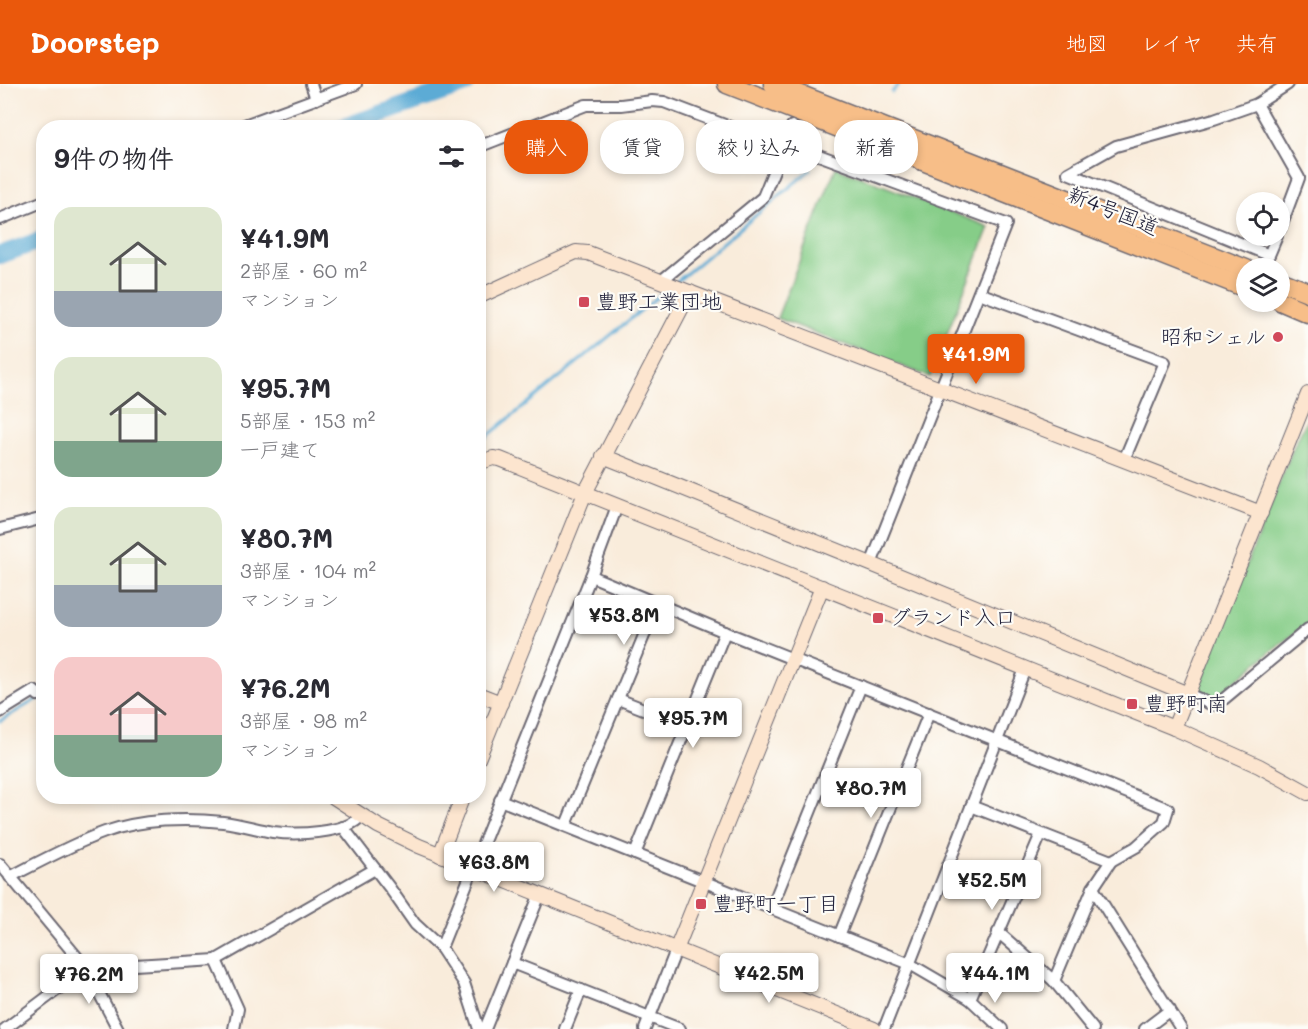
<!DOCTYPE html>
<html lang="ja">
<meta charset="utf-8">
<style>
:root{--surface:#fff;--page:#f7f7f7;--text:#2b2b33;--muted:#7c7c81;--accent:#ea580c}
body{margin:0;font-family:Mali,"Klee One",sans-serif;background:var(--page);color:var(--text);height:100vh;display:flex;flex-direction:column;font-size:22px;white-space:nowrap}
*{box-sizing:border-box;margin:0}
p{font-size:20px;color:var(--muted)}
.icon{flex:none;width:33px;height:33px;fill:none;stroke:currentColor;stroke-width:2;stroke-linecap:round;stroke-linejoin:round}
.map{position:relative;flex:1;overflow:hidden}
.sheet{position:absolute;left:36px;top:36px;width:450px;height:684px;display:flex;flex-direction:column;background:var(--surface);border-radius:24px;box-shadow:0 3px 9px #0003}
.sheet>*{flex:none}
.guide{position:absolute;left:504px;top:36px;width:570px;height:54px;display:flex;gap:12px}
.buttons{position:absolute;left:1236px;top:108px;display:grid;gap:12px}
.buttons a{display:grid;place-items:center;width:54px;height:54px;border-radius:50%;background:var(--surface);box-shadow:0 3px 9px #0003;font-size:30px}
.price{position:absolute;translate:-50% -51px;padding:0 14px;border-radius:6px;background:#fff;color:#222;font-size:20px;line-height:39px;filter:drop-shadow(0 2px 3px #0008)}
.price::after{content:'';position:absolute;left:50%;top:36px;width:18px;height:14px;margin-left:-9px;background:inherit;clip-path:polygon(0 0,100% 0,50% 100%)}
.price.active{background:var(--accent);color:#fff}
ul{padding:0;list-style:none}
li{display:flex;align-items:center;gap:18px;height:150px;padding:0 18px}
li span{display:grid;place-items:center;flex:none;width:168px;height:120px;border-radius:18px;color:#555}
li>.icon{margin-inline-start:auto}
span .icon{width:72px;height:72px;fill:#fffc;stroke-width:1}
li b{font-size:26px}
h2{display:flex;justify-content:space-between;align-items:center;height:72px;padding:0 18px;font-size:26px}
.tag{padding:0 21px;border-radius:24px;background:var(--surface);box-shadow:0 3px 9px #0003;font-size:21px;line-height:54px}
.tag.active{background:var(--accent);color:#fff}
header{display:flex;align-items:center;gap:36px;box-sizing:border-box;height:84px;padding:0 30px;background:var(--accent);color:#fff}
header strong{font-size:28px}
nav{display:flex;gap:33px;margin-inline-start:auto;font-size:21px}
.map>svg:first-child{display:block}
.green{fill:#86cd88;stroke:#547862;stroke-width:1.5}
.lines{fill:none;stroke-linecap:round;stroke-linejoin:round}
.stream{stroke:#5babd5;stroke-width:3}
.river{stroke:#5babd5;stroke-width:18}
.street-casing{stroke:#6d6973;stroke-width:14}
.secondary-casing{stroke:#6d6973;stroke-width:16}
.highway-casing{stroke:#6d6973;stroke-width:21}
.street{stroke:#fff;stroke-width:10}
.secondary{stroke:#fce5cf;stroke-width:14}
.highway{stroke:#f7be88;stroke-width:18}
.poi-dot{fill:#d1495b;stroke:#fdfcf7;stroke-width:2}
.labels{text-anchor:middle;stroke-width:4.5;stroke-linejoin:round;paint-order:stroke}
.street-label{font-size:21px;fill:#22223b;stroke:#fdfcf7}
.poi-label{font-size:21px;fill:#22223b;stroke:#fdfcf7;text-anchor:start}
</style>
<header>
<strong>Doorstep</strong>
<nav><a>地図</a><a>レイヤ</a><a>共有</a></nav>
</header>
<div class="map">
<svg width="1308" height="945" viewBox="0 0 1308 945">
<rect width="100%" height="100%" fill="#fdfcf7"/>
<filter id="ink" filterUnits="userSpaceOnUse"><feTurbulence type="fractalNoise" baseFrequency=".0167" numOctaves="2"/><feDisplacementMap in="SourceGraphic" scale="12" xChannelSelector="R" yChannelSelector="G"/><feConvolveMatrix kernelMatrix="1 2 1 2 8 2 1 2 1" color-interpolation-filters="sRGB"/></filter>
<filter id="wash" filterUnits="userSpaceOnUse"><feTurbulence type="fractalNoise" baseFrequency=".008" numOctaves="4" result="noise"/><feDisplacementMap in="SourceGraphic" scale="24" xChannelSelector="R" yChannelSelector="G"/><feGaussianBlur stdDeviation="1.35" result="paint"/><feColorMatrix in="noise" values="0 0 0 0 0 0 0 0 0 0 0 0 0 0 0 0 0 1.4 0 .05"/><feComposite in="paint" operator="in"/></filter>
<g filter="url(#wash)">
<rect width="100%" height="100%" fill="#f9ecdb"/>
<g class="green">
<polygon points="836,83 989,143 930,293 777,234"/>
<polygon points="1308,334 1308,540 1276,563 1215,614 1210,616 1195,610 1294,362"/>
</g>
<g class="lines">
<g class="stream">
<polyline points="892,8 899,0"/>
<polyline points="675,199 810,86"/>
<polyline points="478,360 667,205"/>
<polyline points="0,637 37,615"/>
</g>
<g class="river">
<polyline points="341,44 466,0"/>
<polyline points="0,171 44,155"/>
</g>
</g>
</g>
<g filter="url(#ink)">
<g class="lines">
<defs>
<g id="street">
<polyline points="311,0 316,15"/>
<polyline points="1257,20 1288,0"/>
<polyline points="236,44 356,0"/>
<polyline points="786,59 1006,140 871,480"/>
<polyline points="478,63 586,21 621,21 652,17 664,18 751,51 782,69"/>
<polyline points="0,135 44,117"/>
<polyline points="1277,152 1269,171 1068,89 1116,62 1214,35 1257,20 1299,94 1280,145"/>
<polyline points="661,197 763,113 792,42"/>
<polyline points="979,209 1165,278 1124,376"/>
<polyline points="0,445 44,434"/>
<polyline points="591,492 725,548 1168,725 1164,738 1136,763 1111,777 1093,804 1054,897"/>
<polyline points="1188,610 1213,621 1219,619 1308,545"/>
<polyline points="618,615 687,642"/>
<polyline points="0,628 34,607 38,611 44,608"/>
<polyline points="500,716 910,880 970,915 1002,945"/>
<polyline points="971,722 1111,777"/>
<polyline points="566,741 657,520"/>
<polyline points="343,743 389,803 415,840 441,864 464,899 479,945"/>
<polyline points="635,770 725,548"/>
<polyline points="0,780 86,884 118,945"/>
<path d="M10,793C41,777 72,760 105,748C141,735 186,734 223,738C240,740 256,745 273,748C294,751 347,750 361,732"/>
<polyline points="1093,804 1181,945"/>
<polyline points="771,825 861,602"/>
<polyline points="998,848 1054,897 1093,945"/>
<polyline points="839,852 929,629"/>
<polyline points="441,864 591,492 617,422"/>
<polyline points="216,876 238,925 234,945"/>
<polyline points="512,879 680,945"/>
<polyline points="970,915 1041,750"/>
<polyline points="5,945 86,884 216,876 375,785"/>
<polyline points="485,945 540,810"/>
<polyline points="565,945 581,906"/>
<polyline points="645,945 676,866"/>
<polyline points="884,945 1025,585"/>
<polyline points="1145,945 1170,926"/>
</g>
<g id="secondary">
<polyline points="478,213 576,168 588,169 1261,429"/>
<polyline points="603,372 871,480 1188,610"/>
<polyline points="478,379 493,374 500,375 1174,644 1259,682 1308,709"/>
<polyline points="478,610 501,619"/>
<polyline points="1174,644 1308,310"/>
<polyline points="478,675 585,409 690,208"/>
<polyline points="332,712 378,742 419,762 874,945"/>
<polyline points="440,771 463,712"/>
<polyline points="676,866 822,503"/>
</g>
<g id="highway">
<polyline points="727,0 1246,204"/>
<polyline points="773,0 1246,185"/>
<polyline points="1280,197 1308,208"/>
<polyline points="1280,217 1308,229"/>
</g>
</defs>
<use href="#street" class="street-casing"/>
<use href="#secondary" class="secondary-casing"/>
<use href="#highway" class="highway-casing"/>
<use href="#street" class="street"/>
<use href="#secondary" class="secondary"/>
<use href="#highway" class="highway"/>
</g>
</g>
<g class="poi-dot">
<rect x="578" y="212" width="12" height="12" rx="3"/>
<circle cx="1278" cy="253" r="6"/>
<rect x="872" y="528" width="12" height="12" rx="3"/>
<rect x="1126" y="614" width="12" height="12" rx="3"/>
<rect x="695" y="814" width="12" height="12" rx="3"/>
</g>
<g class="labels">
<g class="street-label">
<text transform="translate(1113 127) rotate(22)" y="7">新4号国道</text>
</g>
<g class="poi-label">
<text x="596" y="225">豊野工業団地</text>
<text x="1266" y="260" text-anchor="end">昭和シェル</text>
<text x="890" y="541">グランド入口</text>
<text x="1144" y="627">豊野町南</text>
<text x="713" y="827">豊野町一丁目</text>
</g>
</g>
</svg>
<div class="buttons">
<a><svg class="icon" aria-label="locate" viewBox="0 0 24 24"><circle cx="12" cy="12" r="6"/><path d="M12 2v4M12 18v4M2 12h4M18 12h4"/></svg></a>
<a><svg class="icon" aria-label="layers" viewBox="0 0 24 24"><path d="M12 4l9 5-9 5-9-5zM3 14l9 5 9-5"/></svg></a>
</div>
<b class="price active" style="left:976px;top:301px">¥41.9M</b>
<b class="price" style="left:624px;top:562px">¥53.8M</b>
<b class="price" style="left:693px;top:665px">¥95.7M</b>
<b class="price" style="left:871px;top:735px">¥80.7M</b>
<b class="price" style="left:494px;top:809px">¥63.8M</b>
<b class="price" style="left:992px;top:827px">¥52.5M</b>
<b class="price" style="left:769px;top:920px">¥42.5M</b>
<b class="price" style="left:995px;top:920px">¥44.1M</b>
<b class="price" style="left:89px;top:921px">¥76.2M</b>
<div class="guide">
<a class="tag active">購入</a>
<a class="tag">賃貸</a>
<a class="tag">絞り込み</a>
<a class="tag">新着</a>
</div>
<section class="sheet">
<h2>9件の物件<svg class="icon" aria-label="filters" viewBox="0 0 24 24"><path d="M4 7h16M4 17h16"/><circle cx="9" cy="7" r="2"/><circle cx="15" cy="17" r="2"/></svg></h2>
<ul>
<li><span style="background:linear-gradient(#dfe7d0 70%,#9aa5b1 0)"><svg class="icon" aria-label="home" viewBox="0 0 24 24"><path d="M3 11l9-7 9 7M6 9v11h12V9"/></svg></span><div><b>¥41.9M</b><p>2部屋 · 60 m²</p><p>マンション</p></div></li>
<li><span style="background:linear-gradient(#dfe7d0 70%,#7fa58c 0)"><svg class="icon" aria-label="home" viewBox="0 0 24 24"><path d="M3 11l9-7 9 7M6 9v11h12V9"/></svg></span><div><b>¥95.7M</b><p>5部屋 · 153 m²</p><p>一戸建て</p></div></li>
<li><span style="background:linear-gradient(#dfe7d0 65%,#9aa5b1 0)"><svg class="icon" aria-label="home" viewBox="0 0 24 24"><path d="M3 11l9-7 9 7M6 9v11h12V9"/></svg></span><div><b>¥80.7M</b><p>3部屋 · 104 m²</p><p>マンション</p></div></li>
<li><span style="background:linear-gradient(#f6c9c9 65%,#7fa58c 0)"><svg class="icon" aria-label="home" viewBox="0 0 24 24"><path d="M3 11l9-7 9 7M6 9v11h12V9"/></svg></span><div><b>¥76.2M</b><p>3部屋 · 98 m²</p><p>マンション</p></div></li>
</ul>
</section>
</div>
